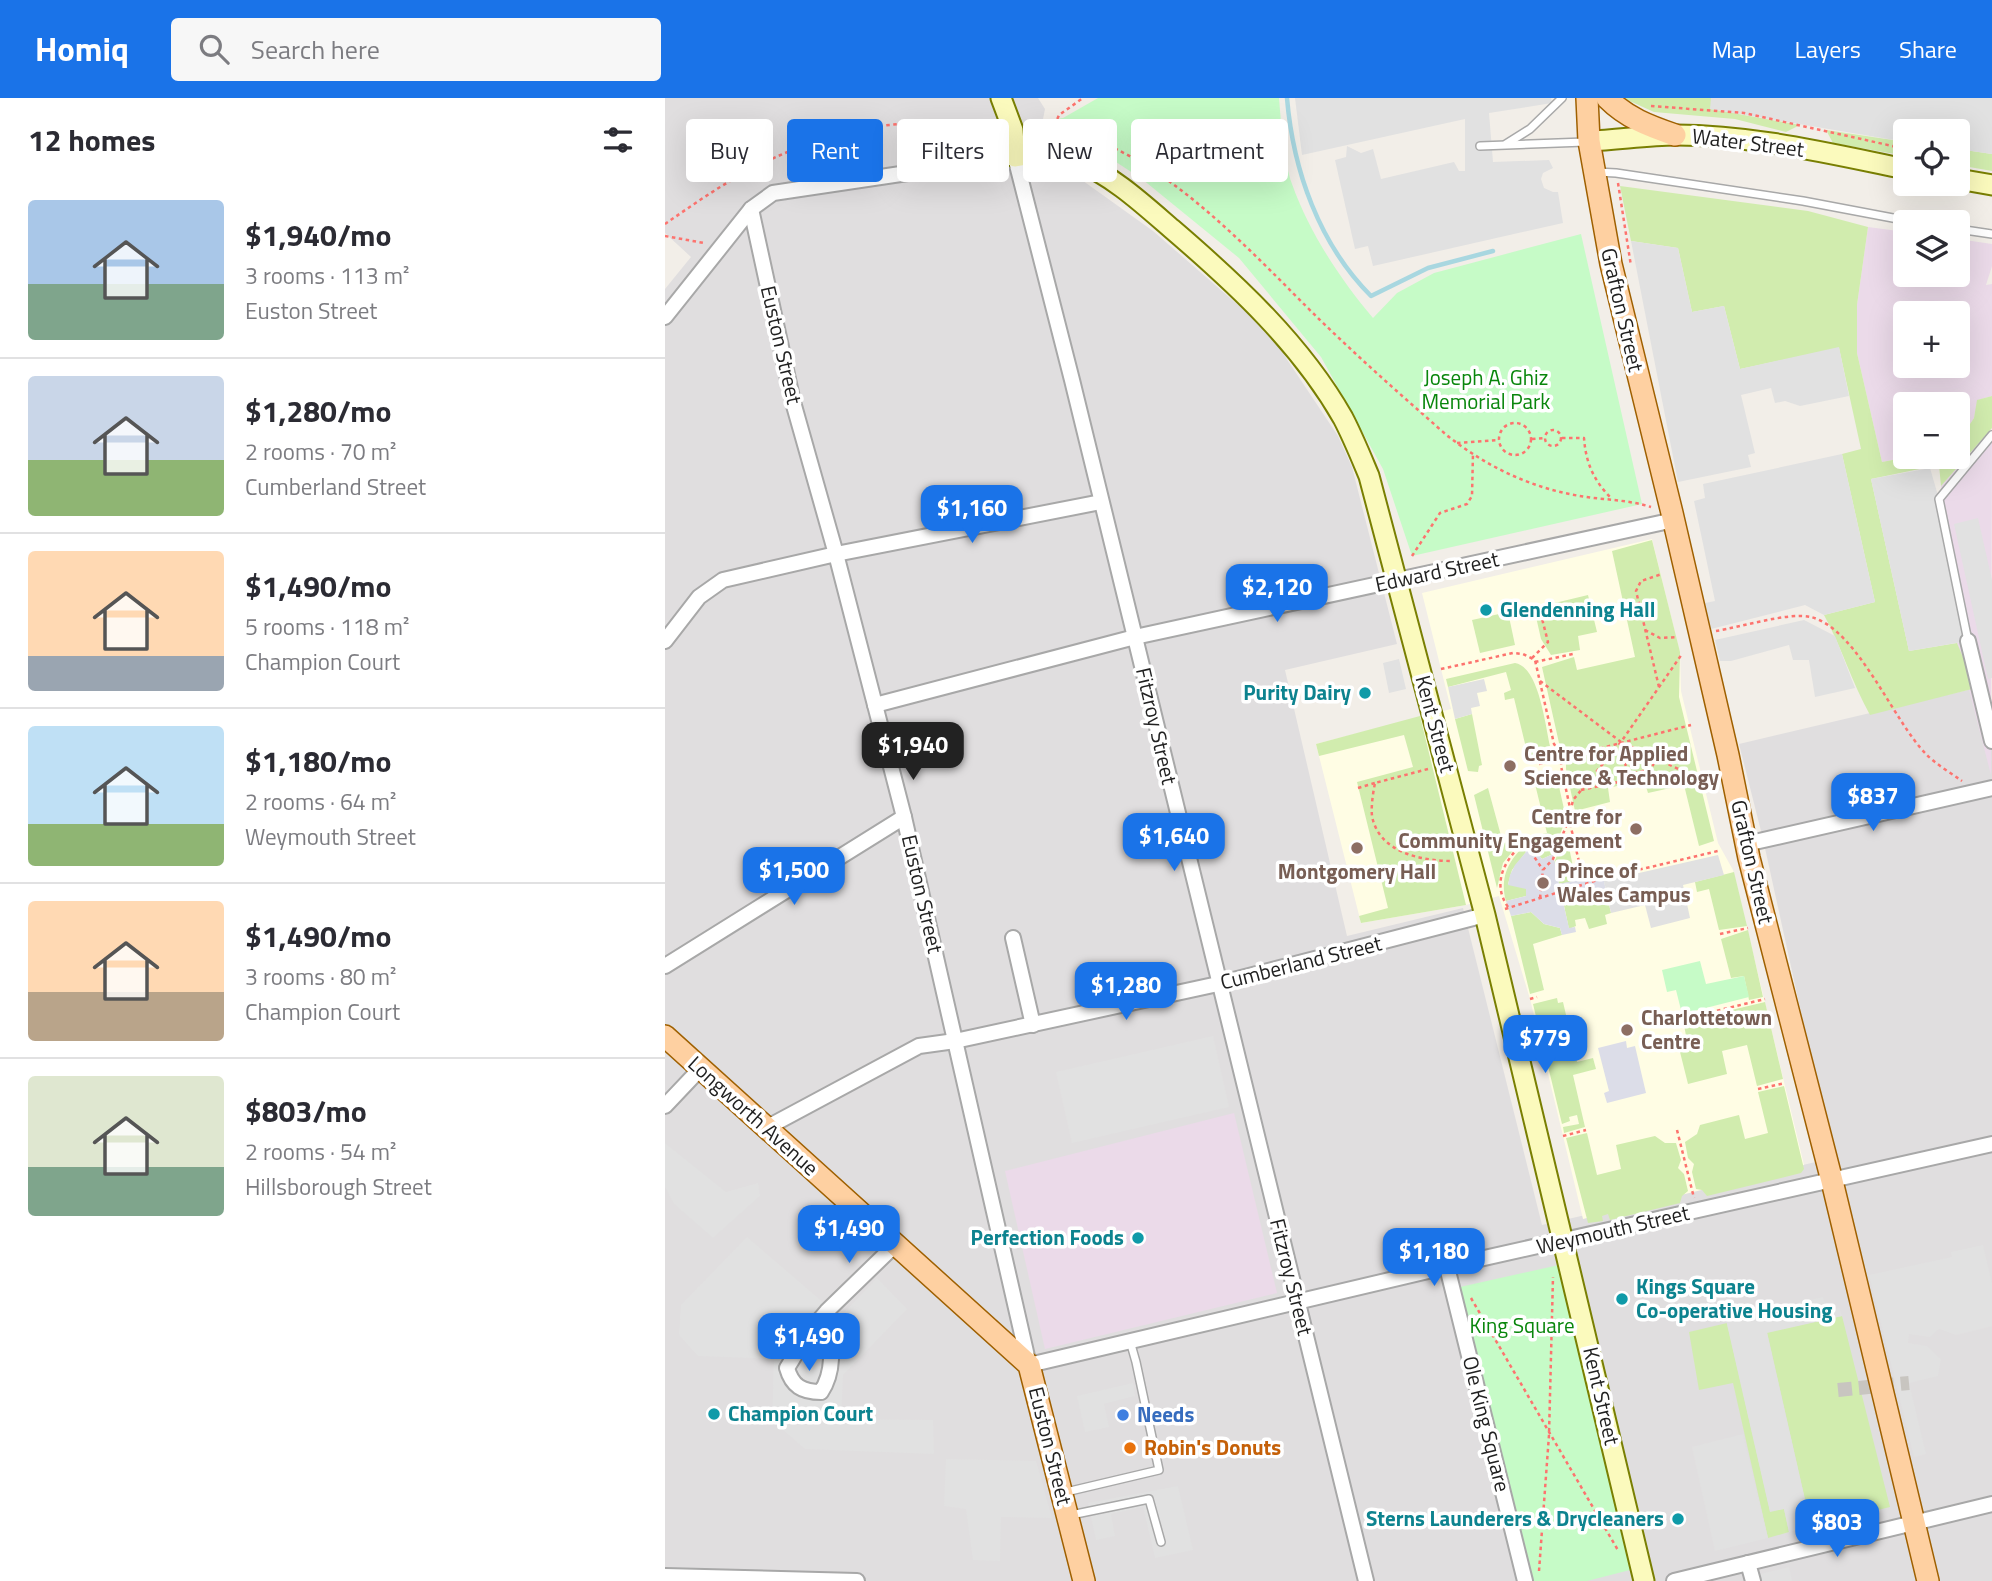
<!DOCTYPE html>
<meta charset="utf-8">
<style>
:root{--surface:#fff;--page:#f7f7f7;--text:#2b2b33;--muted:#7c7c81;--line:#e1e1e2;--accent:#1a73e8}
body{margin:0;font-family:"Titillium Web",sans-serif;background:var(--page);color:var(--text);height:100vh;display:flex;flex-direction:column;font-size:26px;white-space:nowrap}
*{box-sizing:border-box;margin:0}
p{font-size:23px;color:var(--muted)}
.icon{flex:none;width:38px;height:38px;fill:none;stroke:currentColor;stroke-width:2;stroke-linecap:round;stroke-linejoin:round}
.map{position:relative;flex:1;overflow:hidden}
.details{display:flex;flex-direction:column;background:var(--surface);width:665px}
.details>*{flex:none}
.hud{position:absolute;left:21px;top:21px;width:665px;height:63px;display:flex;gap:14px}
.controls{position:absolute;left:1228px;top:21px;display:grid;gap:14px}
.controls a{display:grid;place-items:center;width:77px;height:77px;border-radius:7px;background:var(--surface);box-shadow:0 7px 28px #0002;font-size:35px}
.price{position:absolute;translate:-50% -60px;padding:0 16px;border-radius:14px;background:var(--accent);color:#fff;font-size:23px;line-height:46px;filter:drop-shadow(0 2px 4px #0008)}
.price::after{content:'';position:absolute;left:50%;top:42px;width:21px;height:16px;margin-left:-10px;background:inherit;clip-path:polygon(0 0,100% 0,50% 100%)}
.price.on{background:#222;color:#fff}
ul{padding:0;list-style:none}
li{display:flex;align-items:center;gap:21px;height:175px;padding:0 28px}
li+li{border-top:2px solid var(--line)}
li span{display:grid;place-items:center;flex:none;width:196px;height:140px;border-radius:7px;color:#555}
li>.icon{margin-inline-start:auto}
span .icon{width:84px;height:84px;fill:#fffc;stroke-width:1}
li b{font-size:30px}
h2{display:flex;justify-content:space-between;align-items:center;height:84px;padding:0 28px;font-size:30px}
.tag{padding:0 24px;border-radius:7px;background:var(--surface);box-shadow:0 7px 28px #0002;font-size:24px;line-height:63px}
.tag.on{background:var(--accent);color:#fff}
header{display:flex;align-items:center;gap:42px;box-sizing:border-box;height:98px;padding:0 35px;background:var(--accent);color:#fff}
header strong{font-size:33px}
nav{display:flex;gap:38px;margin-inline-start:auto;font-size:24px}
.search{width:490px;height:63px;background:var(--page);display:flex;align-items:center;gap:18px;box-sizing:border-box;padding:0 24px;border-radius:7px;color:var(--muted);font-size:26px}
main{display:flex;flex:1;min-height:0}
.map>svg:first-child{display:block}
.residential{fill:#e0dedf}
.industrial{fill:#ebdae9;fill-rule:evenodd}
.education{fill:#fffde4}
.grass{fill:#d1ecae}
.park{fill:#c6fbc7}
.parking{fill:#e1e1e1}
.plaza{fill:#dcdde8}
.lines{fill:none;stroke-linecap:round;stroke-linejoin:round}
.stream{stroke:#a8d7e0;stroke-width:4.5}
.street-tunnel{stroke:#c8c5c0;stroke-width:14;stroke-dasharray:14 7;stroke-linecap:butt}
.lane-casing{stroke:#a8a8a8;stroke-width:10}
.street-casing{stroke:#a8a8a8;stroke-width:18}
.secondary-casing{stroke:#797f02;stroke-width:23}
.primary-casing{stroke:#9f6000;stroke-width:24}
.path{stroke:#fd736e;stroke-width:2.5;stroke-dasharray:3.5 3.5;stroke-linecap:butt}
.lane{stroke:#fff;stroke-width:7}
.street{stroke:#fff;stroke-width:14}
.secondary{stroke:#fbfabd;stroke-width:19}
.primary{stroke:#fed0a1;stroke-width:21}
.culture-dot{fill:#0f9aa8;stroke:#fff;stroke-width:2.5}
.education-dot{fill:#8d6e63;stroke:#fff;stroke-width:2.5}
.shop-dot{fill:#3f7fe0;stroke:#fff;stroke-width:2.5}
.food-dot{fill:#e8710a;stroke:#fff;stroke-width:2.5}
.labels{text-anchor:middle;stroke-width:7;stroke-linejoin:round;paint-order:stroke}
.street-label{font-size:21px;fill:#212121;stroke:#fff}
.park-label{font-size:21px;fill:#09860c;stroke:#fff}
.culture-label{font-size:21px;font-weight:bold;fill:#0d838f;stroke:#fff;text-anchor:start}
.education-label{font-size:21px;font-weight:bold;fill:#785e54;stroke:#fff;text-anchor:start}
.shop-label{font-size:21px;font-weight:bold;fill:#366cbe;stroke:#fff;text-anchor:start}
.food-label{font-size:21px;font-weight:bold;fill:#c56008;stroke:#fff;text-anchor:start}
</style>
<header>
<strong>Homiq</strong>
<div class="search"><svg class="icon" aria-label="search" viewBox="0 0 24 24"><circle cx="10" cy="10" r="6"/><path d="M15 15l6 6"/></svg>Search here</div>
<nav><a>Map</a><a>Layers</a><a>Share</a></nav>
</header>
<main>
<section class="details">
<h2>12 homes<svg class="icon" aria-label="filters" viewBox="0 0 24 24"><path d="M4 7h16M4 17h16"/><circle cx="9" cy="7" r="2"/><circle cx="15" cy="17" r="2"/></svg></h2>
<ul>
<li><span style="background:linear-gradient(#a9c7e8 60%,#7fa58c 0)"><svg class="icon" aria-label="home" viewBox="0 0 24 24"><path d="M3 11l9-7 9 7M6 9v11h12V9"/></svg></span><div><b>$1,940/mo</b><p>3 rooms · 113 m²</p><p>Euston Street</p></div></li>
<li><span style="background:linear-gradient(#c9d6e8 60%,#8fb573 0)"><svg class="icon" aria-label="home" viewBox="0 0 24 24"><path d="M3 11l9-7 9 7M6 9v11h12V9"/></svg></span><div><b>$1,280/mo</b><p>2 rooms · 70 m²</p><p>Cumberland Street</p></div></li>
<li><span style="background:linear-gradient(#ffd9b3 75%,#9aa5b1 0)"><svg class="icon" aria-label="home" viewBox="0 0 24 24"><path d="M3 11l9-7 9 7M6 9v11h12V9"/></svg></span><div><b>$1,490/mo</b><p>5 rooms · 118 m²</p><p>Champion Court</p></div></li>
<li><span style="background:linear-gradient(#bfe0f5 70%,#8fb573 0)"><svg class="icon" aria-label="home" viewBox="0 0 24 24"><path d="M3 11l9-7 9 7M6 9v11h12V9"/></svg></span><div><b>$1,180/mo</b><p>2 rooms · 64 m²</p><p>Weymouth Street</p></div></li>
<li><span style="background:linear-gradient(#ffd9b3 65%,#b9a48a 0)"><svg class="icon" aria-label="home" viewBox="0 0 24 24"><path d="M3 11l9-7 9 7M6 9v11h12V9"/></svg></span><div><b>$1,490/mo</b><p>3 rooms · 80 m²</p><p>Champion Court</p></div></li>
<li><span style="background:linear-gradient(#dfe7d0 65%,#7fa58c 0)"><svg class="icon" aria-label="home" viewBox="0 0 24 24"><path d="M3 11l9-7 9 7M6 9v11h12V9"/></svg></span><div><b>$803/mo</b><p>2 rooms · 54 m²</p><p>Hillsborough Street</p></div></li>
</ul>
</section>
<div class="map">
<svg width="1327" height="1483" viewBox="0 0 1327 1483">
<rect width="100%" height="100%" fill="#f2eee8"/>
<polygon class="residential" points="0,0 373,0 380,11 375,36 373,74 392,72 407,75 488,133 603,233 673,338 687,369 732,546 620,572 682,838 798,810 877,1127 1168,1060 1098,741 1074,646 1311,590 1327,648 1327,1483 0,1483 0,191 26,159 0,135"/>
<g class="industrial">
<path d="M1203,129L1241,134V177H1293V141L1327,146V168L1321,187L1327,186V298L1313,302L1309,320L1293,344V306H1241V359H1243L1217,364L1192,255V207ZM1241,215H1293V268H1241Z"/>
<polygon points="1322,336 1327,340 1326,677 1292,545 1303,542 1276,388"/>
<polygon points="569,1015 612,1195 380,1251 340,1073"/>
</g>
<polygon class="education" points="987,441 1015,555 1016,593 1053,745 1068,772 1139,1067 918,1121 865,901 834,798 801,807 696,825 651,646 786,611 757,495"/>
<g class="grass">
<polygon points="958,0 1046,0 1046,11 1135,27 1121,34 1070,21 989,14"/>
<polygon points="1161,32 1241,44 1241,58 1168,45"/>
<polygon points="1293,51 1327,56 1327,73 1293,67"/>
<path d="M955,88L1143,113L1203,129L1192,207V255L1217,364L1243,359H1293V344L1309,320L1312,302L1327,298V330L1276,388L1274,367L1206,381L1244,553L1292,545L1311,590L1205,617C1187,585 1177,550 1159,517L1210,504L1177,356L1196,351L1174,250L1075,271L1059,208L1027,214L1013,150L966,143Z"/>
<polygon points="987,442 1015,554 1014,599 1049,743 1034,748 1019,687 983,695 979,682 943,690 945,704 910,713 901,671 901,654 894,645 877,569 909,559 912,572 970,559 947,453"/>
<polygon points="923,497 932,534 913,538 915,552 886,557 876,541 869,510"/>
<polygon points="843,514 850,547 815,555 807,522"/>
<path d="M850,565C874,569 880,626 885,648L881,649L882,654L863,658L849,600L840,602L839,595L846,592L841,574L783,589L781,581Z"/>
<polygon points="807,616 817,667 814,668 813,674 803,673 790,621"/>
<polygon points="755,618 801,807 696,825 694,818 723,810 692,684 748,669 739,637 654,658 651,646"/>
<polygon points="883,679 887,679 889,685 893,684 901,720 888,756 877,761 868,749 866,739 882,735 869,682"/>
<polygon points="823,690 838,745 855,742 855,744 838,765 832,790 809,697"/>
<polygon points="901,735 911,783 894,786 889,765"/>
<path d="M858,749L861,754L847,772L843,786L861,790V798L841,803C835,781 842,765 858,749Z"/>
<polygon points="1069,774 1082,828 1054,832 1044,791 1032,794 1030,784"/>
<polygon points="941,794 946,815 940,817 942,826 924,831 920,820 910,822 911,828 904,831 898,803"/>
<polygon points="866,814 879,826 895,830 897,837 868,846 879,892 865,896 846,818"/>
<polygon points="1083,832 1098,899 1084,902 1079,878 1066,880 1056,841"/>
<polygon points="892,900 893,905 898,904 912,964 928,960 931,971 908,977 920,1029 899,1035 898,1029 914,1026 912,1017 904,1019 905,1023 897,1026 868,906"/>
<polygon points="1100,904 1118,981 1092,988 1082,947 1057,953 1062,976 1023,986 1013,946 1022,943 1019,927 1029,924 1029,921"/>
<polygon points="1119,988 1139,1071 1136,1075 1042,1098 1037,1092 1031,1091 1027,1074 1029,1066 1023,1060 1020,1044 1032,1036 1035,1027 1074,1017 1080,1041 1103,1035 1093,994"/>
<polygon points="922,1035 932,1077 956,1071 951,1047 990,1038 1000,1045 1011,1045 1016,1062 1013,1070 1019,1076 1023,1093 1017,1098 1015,1105 945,1122 943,1116 937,1118 938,1123 923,1125 901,1040"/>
<polygon points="1177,1218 1225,1409 1137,1431 1131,1409 1141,1406 1102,1234"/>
<polygon points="1062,1225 1105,1413 1119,1411 1124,1434 1103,1440 1068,1285 1034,1292 1024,1234"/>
</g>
<g class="park">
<path d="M433,0H614C616,24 619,64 627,86C644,134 675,181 708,220L732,195L769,175L916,136L977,406L747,458L718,371L656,259L574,160L477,81L425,47L387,34L391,21L398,20Z"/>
<polygon points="1035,863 1041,886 1079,878 1084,899 1017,916 1011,892 1002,894 997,872"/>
<polygon points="894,1167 965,1472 922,1483 869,1483 795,1189"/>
</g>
<g class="parking">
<polygon points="630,0 886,0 887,5 824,15 828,64 884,62 888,70 878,75 876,81 879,90 888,94 893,94 898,125 708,168 703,148 690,151 670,62 681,59 682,48 696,55 708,51 716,81 789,64 794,73 800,73 800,21 637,57"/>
<polygon points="1046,0 1327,0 1327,56 1293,51 1293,33 1241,33 1241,44 1045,11"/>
<polygon points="966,143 1013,150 1027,214 1059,208 1075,271 1174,249 1184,298 1135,308 1120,303 1110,305 1106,290 1076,297 1090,355 1083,357 1086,369 1013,384"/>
<polygon points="1177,356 1210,504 1159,517 1140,507 1046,531 1040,505 1050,503 1029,403 1040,400 1038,386"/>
<polygon points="1265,370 1274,401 1303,543 1244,553 1206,381"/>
<polygon points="1313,420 1327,482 1327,580 1323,581 1289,426"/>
<polygon points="1139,522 1170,538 1190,590 1150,599 1144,562 1128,562 1124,547 1066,563 1055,563 1050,542"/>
<polygon points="734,561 741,591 724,595 718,565"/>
<polygon points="819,581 822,593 812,595 815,608 806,610 807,616 790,621 783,589"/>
<polygon points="1053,757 1059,777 1018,787 1025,820 986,830 980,807 946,815 939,783"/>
<polygon points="548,938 564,1009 407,1045 391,974"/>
<polygon points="0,1045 61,1094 93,1085 95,1098 48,1140 9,1106 0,1089"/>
<polygon points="82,1139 175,1219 212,1180 242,1211 178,1277 176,1321 268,1322 269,1356 140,1351 107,1322 109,1261 33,1258 14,1237 16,1207"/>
<polygon points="1318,1147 1327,1186 1327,1228 1291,1237 1274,1231 1265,1239 1244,1236 1243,1245 1262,1248 1276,1261 1273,1278 1244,1285 1261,1356 1249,1359 1204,1177 1287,1159 1286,1154"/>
<polygon points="1158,1199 1162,1213 1174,1210 1177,1218 1102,1235 1141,1406 1131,1409 1137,1431 1124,1434 1119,1411 1105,1414 1061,1222"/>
<polygon points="468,1285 470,1298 439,1306 444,1329 420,1334 412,1298"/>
<polygon points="1078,1336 1103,1440 1050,1453 1027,1349"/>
<polygon points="281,1361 371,1363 387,1420 336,1419 335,1463 308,1462 301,1411 279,1408"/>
<polygon points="513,1388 528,1452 490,1460 478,1409 446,1416 450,1438 431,1442 423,1405"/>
<polygon points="1124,1469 1127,1483 1088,1483 1087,1478"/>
</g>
<g class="plaza">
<polygon points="866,739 868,749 877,761 888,756 894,786 938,776 941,794 898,804 904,830 910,829 911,834 897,837 895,830 879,826 866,814 846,818 841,803 861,798 861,791 843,787 845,777 850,767 861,754 855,742"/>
<polygon points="961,943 962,950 970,948 981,995 942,1005 939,995 944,993 933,950"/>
</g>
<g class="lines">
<path class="stream" d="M622,0C628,72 654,146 706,198L763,170L828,153"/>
<polyline class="street-tunnel" points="1173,1292 1244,1285"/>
<defs>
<g id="lane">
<polyline points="841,46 865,31 897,0"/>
<polyline points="815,48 920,44"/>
<polyline points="932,74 951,75 1138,103 1249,124"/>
<polyline points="1293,131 1327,136"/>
<polyline points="1303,543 1274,401 1327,337"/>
<polyline points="401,1394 494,1372 471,1264 465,1243"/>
<polyline points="406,1417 484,1401 496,1444"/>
</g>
<g id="street">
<polyline points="86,111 128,304 171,456 239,719 364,1267 797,1165 1327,1046"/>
<polyline points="0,219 86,111 108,95 350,59 407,282 701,1483"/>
<polyline points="0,543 34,499 58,482 171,456 436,404"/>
<polyline points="1303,543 1327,643"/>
<polyline points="210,607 470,539 1009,422"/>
<polyline points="1081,746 1327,690"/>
<polyline points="348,840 368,927"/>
<polyline points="0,868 239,719"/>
<polyline points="0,1008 35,971"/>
<polyline points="101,1030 254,948 290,943 553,886 820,817"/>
<polyline points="782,1169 860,1483"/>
<path d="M162,1213C165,1241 172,1270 156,1294C137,1294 127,1288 122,1270L144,1234L162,1213L230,1147"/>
<polyline points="1083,1465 1088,1483"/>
<polyline points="0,1478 192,1483"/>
<polyline points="1009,1483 1327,1406"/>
</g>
<g id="secondary">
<path d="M336,0L348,32L350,59C372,55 390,54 412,63C448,78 478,106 507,131C571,186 636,246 678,320C688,339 696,359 704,378L820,817L979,1483"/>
<path d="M924,43C953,42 982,37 1011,37C1088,37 1166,56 1241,71"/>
<polyline points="1293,81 1327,87"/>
</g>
<g id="primary">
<polyline points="922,0 924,43 946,166 1007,415 1063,657 1084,760 1167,1083 1263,1483"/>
<path d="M942,0C962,20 984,28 1010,37"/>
<polyline points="0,938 364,1267 419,1483"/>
</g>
</defs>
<use href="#lane" class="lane-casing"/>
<use href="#street" class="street-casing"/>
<use href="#secondary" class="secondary-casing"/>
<use href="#primary" class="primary-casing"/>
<g class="path">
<polyline points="986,8 1079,15 1241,51"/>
<polyline points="387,34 394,17 418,0"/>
<path d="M375,36C471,23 590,159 654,221C686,252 719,282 752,311C765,322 778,335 792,345C833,375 878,394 929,400C948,402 967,403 986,409"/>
<polyline points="953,85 966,168"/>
<path d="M0,126C26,108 53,89 81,74C150,36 254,5 328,43"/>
<polyline points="0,138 39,145"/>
<circle cx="850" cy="341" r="16"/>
<circle cx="888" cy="340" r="8"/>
<path d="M897,340H919C921,366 929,383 947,401"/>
<polyline points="867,341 880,340"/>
<polyline points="792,345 834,342"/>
<polyline points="747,458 775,415 802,406 807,398 808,355"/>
<polyline points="962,521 976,518"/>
<polyline points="980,532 995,540 1013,539"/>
<path d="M1051,533C1076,529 1123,514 1146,519C1193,531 1229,625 1262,657C1272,667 1286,675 1297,683"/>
<polyline points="867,560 883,544 874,509"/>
<polyline points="870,564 908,556"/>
<polyline points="776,571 848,555 858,556 870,562 889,646 897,657 896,668 905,710"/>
<polyline points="875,583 956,644 1039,683"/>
<polyline points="994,589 971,493 976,483 997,476"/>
<polyline points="956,644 964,685"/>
<polyline points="874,666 1026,627"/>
<path d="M763,671L710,685C708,695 706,708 707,718C714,755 757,763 788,763"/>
<polyline points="962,677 986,671 991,661"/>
<polyline points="693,690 710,685"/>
<polyline points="916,692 963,682"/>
<polyline points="904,721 908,702 956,644 1017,556"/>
<polyline points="860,741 864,751 878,772"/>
<polyline points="875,800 878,772 888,761 904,721 918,781"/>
<path d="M843,809C826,785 840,760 861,743"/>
<polyline points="840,811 939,780 1053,753"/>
<polyline points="1055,836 1083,830"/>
<polyline points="865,901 872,899"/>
<polyline points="1018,921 1100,901"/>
<polyline points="1093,991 1120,985"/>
<polyline points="1012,1032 1029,1100"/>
<polyline points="898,1038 921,1032"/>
<polyline points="806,1200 954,1454"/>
<polyline points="874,1473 884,1337 888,1179"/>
</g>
<use href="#lane" class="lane"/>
<use href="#street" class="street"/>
<use href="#secondary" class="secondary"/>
<use href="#primary" class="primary"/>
</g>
<g class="culture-dot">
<circle cx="821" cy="512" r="7"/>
<circle cx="700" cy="595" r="7"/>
<circle cx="473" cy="1140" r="7"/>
<circle cx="957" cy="1201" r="7"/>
<circle cx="49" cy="1316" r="7"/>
<circle cx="1013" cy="1421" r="7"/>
</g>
<g class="education-dot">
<circle cx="845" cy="668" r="7"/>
<circle cx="971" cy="731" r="7"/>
<circle cx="692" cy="750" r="7"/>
<circle cx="878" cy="785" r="7"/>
<circle cx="962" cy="932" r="7"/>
</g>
<circle class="shop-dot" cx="458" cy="1317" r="7"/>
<circle class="food-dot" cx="465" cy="1350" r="7"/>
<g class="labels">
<g class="street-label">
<text transform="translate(1083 45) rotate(7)" y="7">Water Street</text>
<text transform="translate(957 212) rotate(77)" y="7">Grafton Street</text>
<text transform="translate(116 247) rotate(77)" y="7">Euston Street</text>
<text transform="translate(772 474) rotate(-12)" y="7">Edward Street</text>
<text transform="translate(770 626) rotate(75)" y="7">Kent Street</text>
<text transform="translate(491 628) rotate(77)" y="7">Fitzroy Street</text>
<text transform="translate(1087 764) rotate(77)" y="7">Grafton Street</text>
<text transform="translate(257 796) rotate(77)" y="7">Euston Street</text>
<text transform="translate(636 865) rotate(-14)" y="7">Cumberland Street</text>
<text transform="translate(88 1018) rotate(42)" y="7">Longworth Avenue</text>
<text transform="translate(948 1132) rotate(-13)" y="7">Weymouth Street</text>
<text transform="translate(626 1179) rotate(76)" y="7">Fitzroy Street</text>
<text transform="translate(936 1298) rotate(77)" y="7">Kent Street</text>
<text transform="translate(821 1326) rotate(76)" y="7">Ole King Square</text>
<text transform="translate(385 1348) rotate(76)" y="7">Euston Street</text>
</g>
<g class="park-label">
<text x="821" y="287">Joseph A. Ghiz<tspan x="821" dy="24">Memorial Park</tspan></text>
<text x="857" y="1235">King Square</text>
</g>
<g class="culture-label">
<text x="835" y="519">Glendenning Hall</text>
<text x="686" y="602" text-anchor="end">Purity Dairy</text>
<text x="459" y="1147" text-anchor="end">Perfection Foods</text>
<text x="971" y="1196">Kings Square<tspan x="971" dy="24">Co-operative Housing</tspan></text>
<text x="63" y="1323">Champion Court</text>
<text x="999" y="1428" text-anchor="end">Sterns Launderers &amp; Drycleaners</text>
</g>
<g class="education-label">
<text x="859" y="663">Centre for Applied<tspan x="859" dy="24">Science &amp; Technology</tspan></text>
<text x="957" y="726" text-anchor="end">Centre for<tspan x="957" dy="24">Community Engagement</tspan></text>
<text x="892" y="780">Prince of<tspan x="892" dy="24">Wales Campus</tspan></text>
<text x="692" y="781" text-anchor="middle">Montgomery Hall</text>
<text x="976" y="927">Charlottetown<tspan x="976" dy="24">Centre</tspan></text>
</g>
<g class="shop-label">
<text x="472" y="1324">Needs</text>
</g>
<g class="food-label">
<text x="479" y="1357">Robin's Donuts</text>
</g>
</g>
</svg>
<div class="controls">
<a><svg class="icon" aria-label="locate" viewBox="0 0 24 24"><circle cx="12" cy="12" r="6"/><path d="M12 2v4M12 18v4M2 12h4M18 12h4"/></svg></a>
<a><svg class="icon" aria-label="layers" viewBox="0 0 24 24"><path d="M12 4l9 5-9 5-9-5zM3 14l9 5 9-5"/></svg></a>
<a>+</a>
<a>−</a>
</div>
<b class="price" style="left:307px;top:447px">$1,160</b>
<b class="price" style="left:612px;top:526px">$2,120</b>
<b class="price on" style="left:248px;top:684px">$1,940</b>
<b class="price" style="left:1208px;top:735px">$837</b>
<b class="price" style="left:509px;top:775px">$1,640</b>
<b class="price" style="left:129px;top:809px">$1,500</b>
<b class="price" style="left:461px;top:924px">$1,280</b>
<b class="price" style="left:880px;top:977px">$779</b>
<b class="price" style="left:184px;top:1167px">$1,490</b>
<b class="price" style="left:769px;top:1190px">$1,180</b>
<b class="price" style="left:144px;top:1275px">$1,490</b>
<b class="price" style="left:1172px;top:1461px">$803</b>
<div class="hud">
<a class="tag">Buy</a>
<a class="tag on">Rent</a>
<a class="tag">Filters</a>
<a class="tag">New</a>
<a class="tag">Apartment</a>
</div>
</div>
</main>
